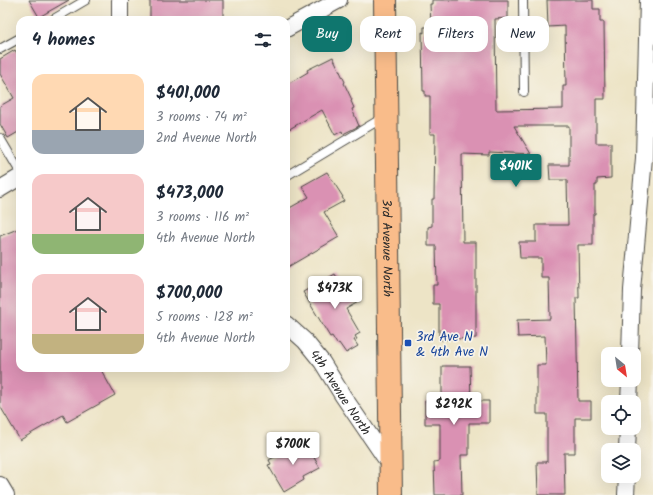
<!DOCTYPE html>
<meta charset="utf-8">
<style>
:root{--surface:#fff;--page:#f2f2f3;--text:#1f2937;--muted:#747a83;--accent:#0f766e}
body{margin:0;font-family:Kalam,sans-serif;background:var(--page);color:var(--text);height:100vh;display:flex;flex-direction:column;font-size:15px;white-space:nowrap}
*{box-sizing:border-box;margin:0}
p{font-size:13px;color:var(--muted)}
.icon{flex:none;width:22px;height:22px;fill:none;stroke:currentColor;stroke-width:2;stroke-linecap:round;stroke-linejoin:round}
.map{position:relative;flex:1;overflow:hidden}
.drawer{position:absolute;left:16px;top:16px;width:274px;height:356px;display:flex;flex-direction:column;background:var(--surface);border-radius:12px;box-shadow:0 4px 16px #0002}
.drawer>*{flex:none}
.top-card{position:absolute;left:302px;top:16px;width:291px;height:36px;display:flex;gap:8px}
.needle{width:26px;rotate:150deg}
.buttons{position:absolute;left:601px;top:347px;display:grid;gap:8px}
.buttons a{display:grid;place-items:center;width:40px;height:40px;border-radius:8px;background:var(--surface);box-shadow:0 4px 16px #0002;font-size:20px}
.price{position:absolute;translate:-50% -34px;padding:0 9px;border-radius:4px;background:#fff;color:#222;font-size:13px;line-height:26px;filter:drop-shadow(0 1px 2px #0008)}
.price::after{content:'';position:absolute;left:50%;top:24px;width:12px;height:9px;margin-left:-6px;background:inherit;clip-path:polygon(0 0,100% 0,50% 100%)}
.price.active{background:var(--accent);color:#fff}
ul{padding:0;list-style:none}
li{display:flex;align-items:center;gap:12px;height:100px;padding:0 16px}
li span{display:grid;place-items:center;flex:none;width:112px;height:80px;border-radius:12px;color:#555}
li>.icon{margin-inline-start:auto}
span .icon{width:48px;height:48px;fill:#fffc;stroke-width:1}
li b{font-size:17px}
h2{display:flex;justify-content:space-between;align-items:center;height:48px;padding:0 16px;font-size:17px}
.pill{padding:0 14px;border-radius:12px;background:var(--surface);box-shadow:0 4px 16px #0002;font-size:14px;line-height:36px}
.pill.active{background:var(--accent);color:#fff}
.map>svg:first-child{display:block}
.building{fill:#da91b3}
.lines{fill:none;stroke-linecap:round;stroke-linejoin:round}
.lane-casing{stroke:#484742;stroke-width:10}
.street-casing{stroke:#484742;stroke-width:18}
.primary-casing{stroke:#484742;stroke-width:24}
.lane{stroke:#fff;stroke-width:8}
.street{stroke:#fff;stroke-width:16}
.primary{stroke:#f9bc8a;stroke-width:22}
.transit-dot{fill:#1a4fb4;stroke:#f7f3e8;stroke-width:1.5}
.labels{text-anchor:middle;stroke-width:3.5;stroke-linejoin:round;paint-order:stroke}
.street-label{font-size:13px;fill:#2b2b2b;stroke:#f7f3e8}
.transit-label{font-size:13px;fill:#164399;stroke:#f7f3e8;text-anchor:start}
</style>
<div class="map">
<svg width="653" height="495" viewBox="0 0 653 495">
<rect width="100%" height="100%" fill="#f7f3e8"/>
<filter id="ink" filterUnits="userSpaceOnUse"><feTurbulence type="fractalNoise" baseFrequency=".025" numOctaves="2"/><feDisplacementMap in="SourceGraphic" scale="8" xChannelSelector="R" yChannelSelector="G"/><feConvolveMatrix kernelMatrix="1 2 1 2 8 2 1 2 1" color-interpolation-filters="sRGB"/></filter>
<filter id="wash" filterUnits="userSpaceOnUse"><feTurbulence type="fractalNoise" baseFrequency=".012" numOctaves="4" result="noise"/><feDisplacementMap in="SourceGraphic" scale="16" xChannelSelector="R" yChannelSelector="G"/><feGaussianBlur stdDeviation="0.9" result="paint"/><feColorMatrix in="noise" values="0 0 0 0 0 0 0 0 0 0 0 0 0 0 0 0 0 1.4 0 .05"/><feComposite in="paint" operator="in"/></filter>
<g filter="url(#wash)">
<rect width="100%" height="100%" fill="#ede4c6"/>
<g id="blocks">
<g class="building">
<polygon points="29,0 69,0 39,17"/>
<rect x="150" y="0" width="73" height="20"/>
<polygon points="432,0 508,0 508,18 495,19 496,110 563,109 563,86 566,86 565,26 548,27 547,0 593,0 593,9 600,9 600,22 604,22 605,99 596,99 596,143 611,143 611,178 597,179 597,185 595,185 595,214 593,214 593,245 578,245 579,298 576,298 578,401 591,401 591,418 575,418 575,453 564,453 565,495 538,495 537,462 547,462 547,414 537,414 537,365 546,365 545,336 518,337 517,320 550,319 549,278 541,278 541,258 520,258 519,242 536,242 536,225 568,225 567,180 550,180 549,165 569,165 569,126 514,126 531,154 489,152 489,155 462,154 463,242 476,242 476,338 439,340 439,304 433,304 433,285 437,285 436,246 428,246 428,227 432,226 432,199 434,199 435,134 430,134 430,96 425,96 425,91 423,91 422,32 424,33 424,27 431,27 430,4 432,4"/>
<polygon points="15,50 20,58 20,131 8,138 0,124 0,106 14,98 0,74 0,59"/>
<polygon points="333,57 345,82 344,83 352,100 351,101 354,108 352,109 359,126 343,134 342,131 335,135 322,110 286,131 286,85 308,72 307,70"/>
<polygon points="327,172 343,197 342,197 344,201 324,212 339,237 286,268 286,210 309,197 302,186"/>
<polygon points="20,228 20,368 100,368 115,395 67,422 63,415 20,440 0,406 0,236"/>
<polygon points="335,274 341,285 348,280 360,301 346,309 360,333 355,336 357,339 354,340 358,346 346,353 339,343 337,344 332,336 330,337 303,292"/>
<polygon points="442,366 470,366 471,401 489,401 489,423 469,423 469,455 461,455 462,495 435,495 434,462 440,461 440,424 425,424 425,401 442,401"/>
<polygon points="304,440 320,468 303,477 304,480 284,492 268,465 271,464 269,460"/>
</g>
</g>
</g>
<g filter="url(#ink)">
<use href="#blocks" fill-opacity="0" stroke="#484742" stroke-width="1"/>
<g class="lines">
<defs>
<g id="lane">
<polyline points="523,0 524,92"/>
<polyline points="52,20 86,0"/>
<polyline points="0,49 20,38"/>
<polyline points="0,138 20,172"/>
<polyline points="286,176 384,117"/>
</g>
<g id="street">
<polyline points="120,0 120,20"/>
<polyline points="286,29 339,0"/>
<polyline points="0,189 20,177"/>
<path id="s1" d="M286,324L305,341L322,362L343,396L390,465"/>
<polyline points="630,354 632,290 644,158 648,0"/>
<polyline points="629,402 630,380"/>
<polyline points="627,450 628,428"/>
<polyline points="0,485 6,495"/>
<polyline points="626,495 627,476"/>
</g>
<g id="primary">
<path id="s2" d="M385,0L391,495"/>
</g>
</defs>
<use href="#lane" class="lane-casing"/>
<use href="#street" class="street-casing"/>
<use href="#primary" class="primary-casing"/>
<use href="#lane" class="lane"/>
<use href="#street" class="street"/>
<use href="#primary" class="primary"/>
</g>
</g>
<rect class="transit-dot" x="404" y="339" width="8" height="8" rx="2"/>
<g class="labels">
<g class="street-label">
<text dy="5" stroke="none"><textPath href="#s2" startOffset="248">3rd Avenue North</textPath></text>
<text dy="5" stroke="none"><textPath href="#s1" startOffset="88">4th Avenue North</textPath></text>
</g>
<g class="transit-label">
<text x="416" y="341">3rd Ave N<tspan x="416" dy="15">&amp; 4th Ave N</tspan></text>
</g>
</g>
</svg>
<div class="buttons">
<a><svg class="needle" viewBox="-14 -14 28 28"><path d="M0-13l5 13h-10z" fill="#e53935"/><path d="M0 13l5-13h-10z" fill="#747a83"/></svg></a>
<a><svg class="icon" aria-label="locate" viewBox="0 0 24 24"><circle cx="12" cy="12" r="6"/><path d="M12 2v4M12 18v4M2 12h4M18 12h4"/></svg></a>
<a><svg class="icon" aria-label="layers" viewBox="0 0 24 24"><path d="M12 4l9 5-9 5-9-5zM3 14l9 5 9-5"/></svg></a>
</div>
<b class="price active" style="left:516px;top:188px">$401K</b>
<b class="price" style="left:335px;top:310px">$473K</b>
<b class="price" style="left:454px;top:426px">$292K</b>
<b class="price" style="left:293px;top:466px">$700K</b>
<div class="top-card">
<a class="pill active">Buy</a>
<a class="pill">Rent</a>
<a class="pill">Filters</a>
<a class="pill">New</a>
</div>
<section class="drawer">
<h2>4 homes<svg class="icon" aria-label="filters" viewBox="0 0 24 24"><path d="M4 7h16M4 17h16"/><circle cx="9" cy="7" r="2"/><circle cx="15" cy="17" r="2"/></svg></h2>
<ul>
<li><span style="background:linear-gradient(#ffd9b3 70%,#9aa5b1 0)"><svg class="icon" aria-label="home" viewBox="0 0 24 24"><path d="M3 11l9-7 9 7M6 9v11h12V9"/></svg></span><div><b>$401,000</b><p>3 rooms · 74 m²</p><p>2nd Avenue North</p></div></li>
<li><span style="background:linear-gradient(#f6c9c9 75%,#8fb573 0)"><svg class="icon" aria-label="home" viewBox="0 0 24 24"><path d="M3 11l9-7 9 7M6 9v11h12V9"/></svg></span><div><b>$473,000</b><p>3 rooms · 116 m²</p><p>4th Avenue North</p></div></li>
<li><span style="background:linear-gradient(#f6c9c9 75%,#c2b280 0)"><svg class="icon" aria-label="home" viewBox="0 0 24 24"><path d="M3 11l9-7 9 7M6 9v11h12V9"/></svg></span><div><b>$700,000</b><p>5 rooms · 128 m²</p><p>4th Avenue North</p></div></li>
</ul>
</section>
</div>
